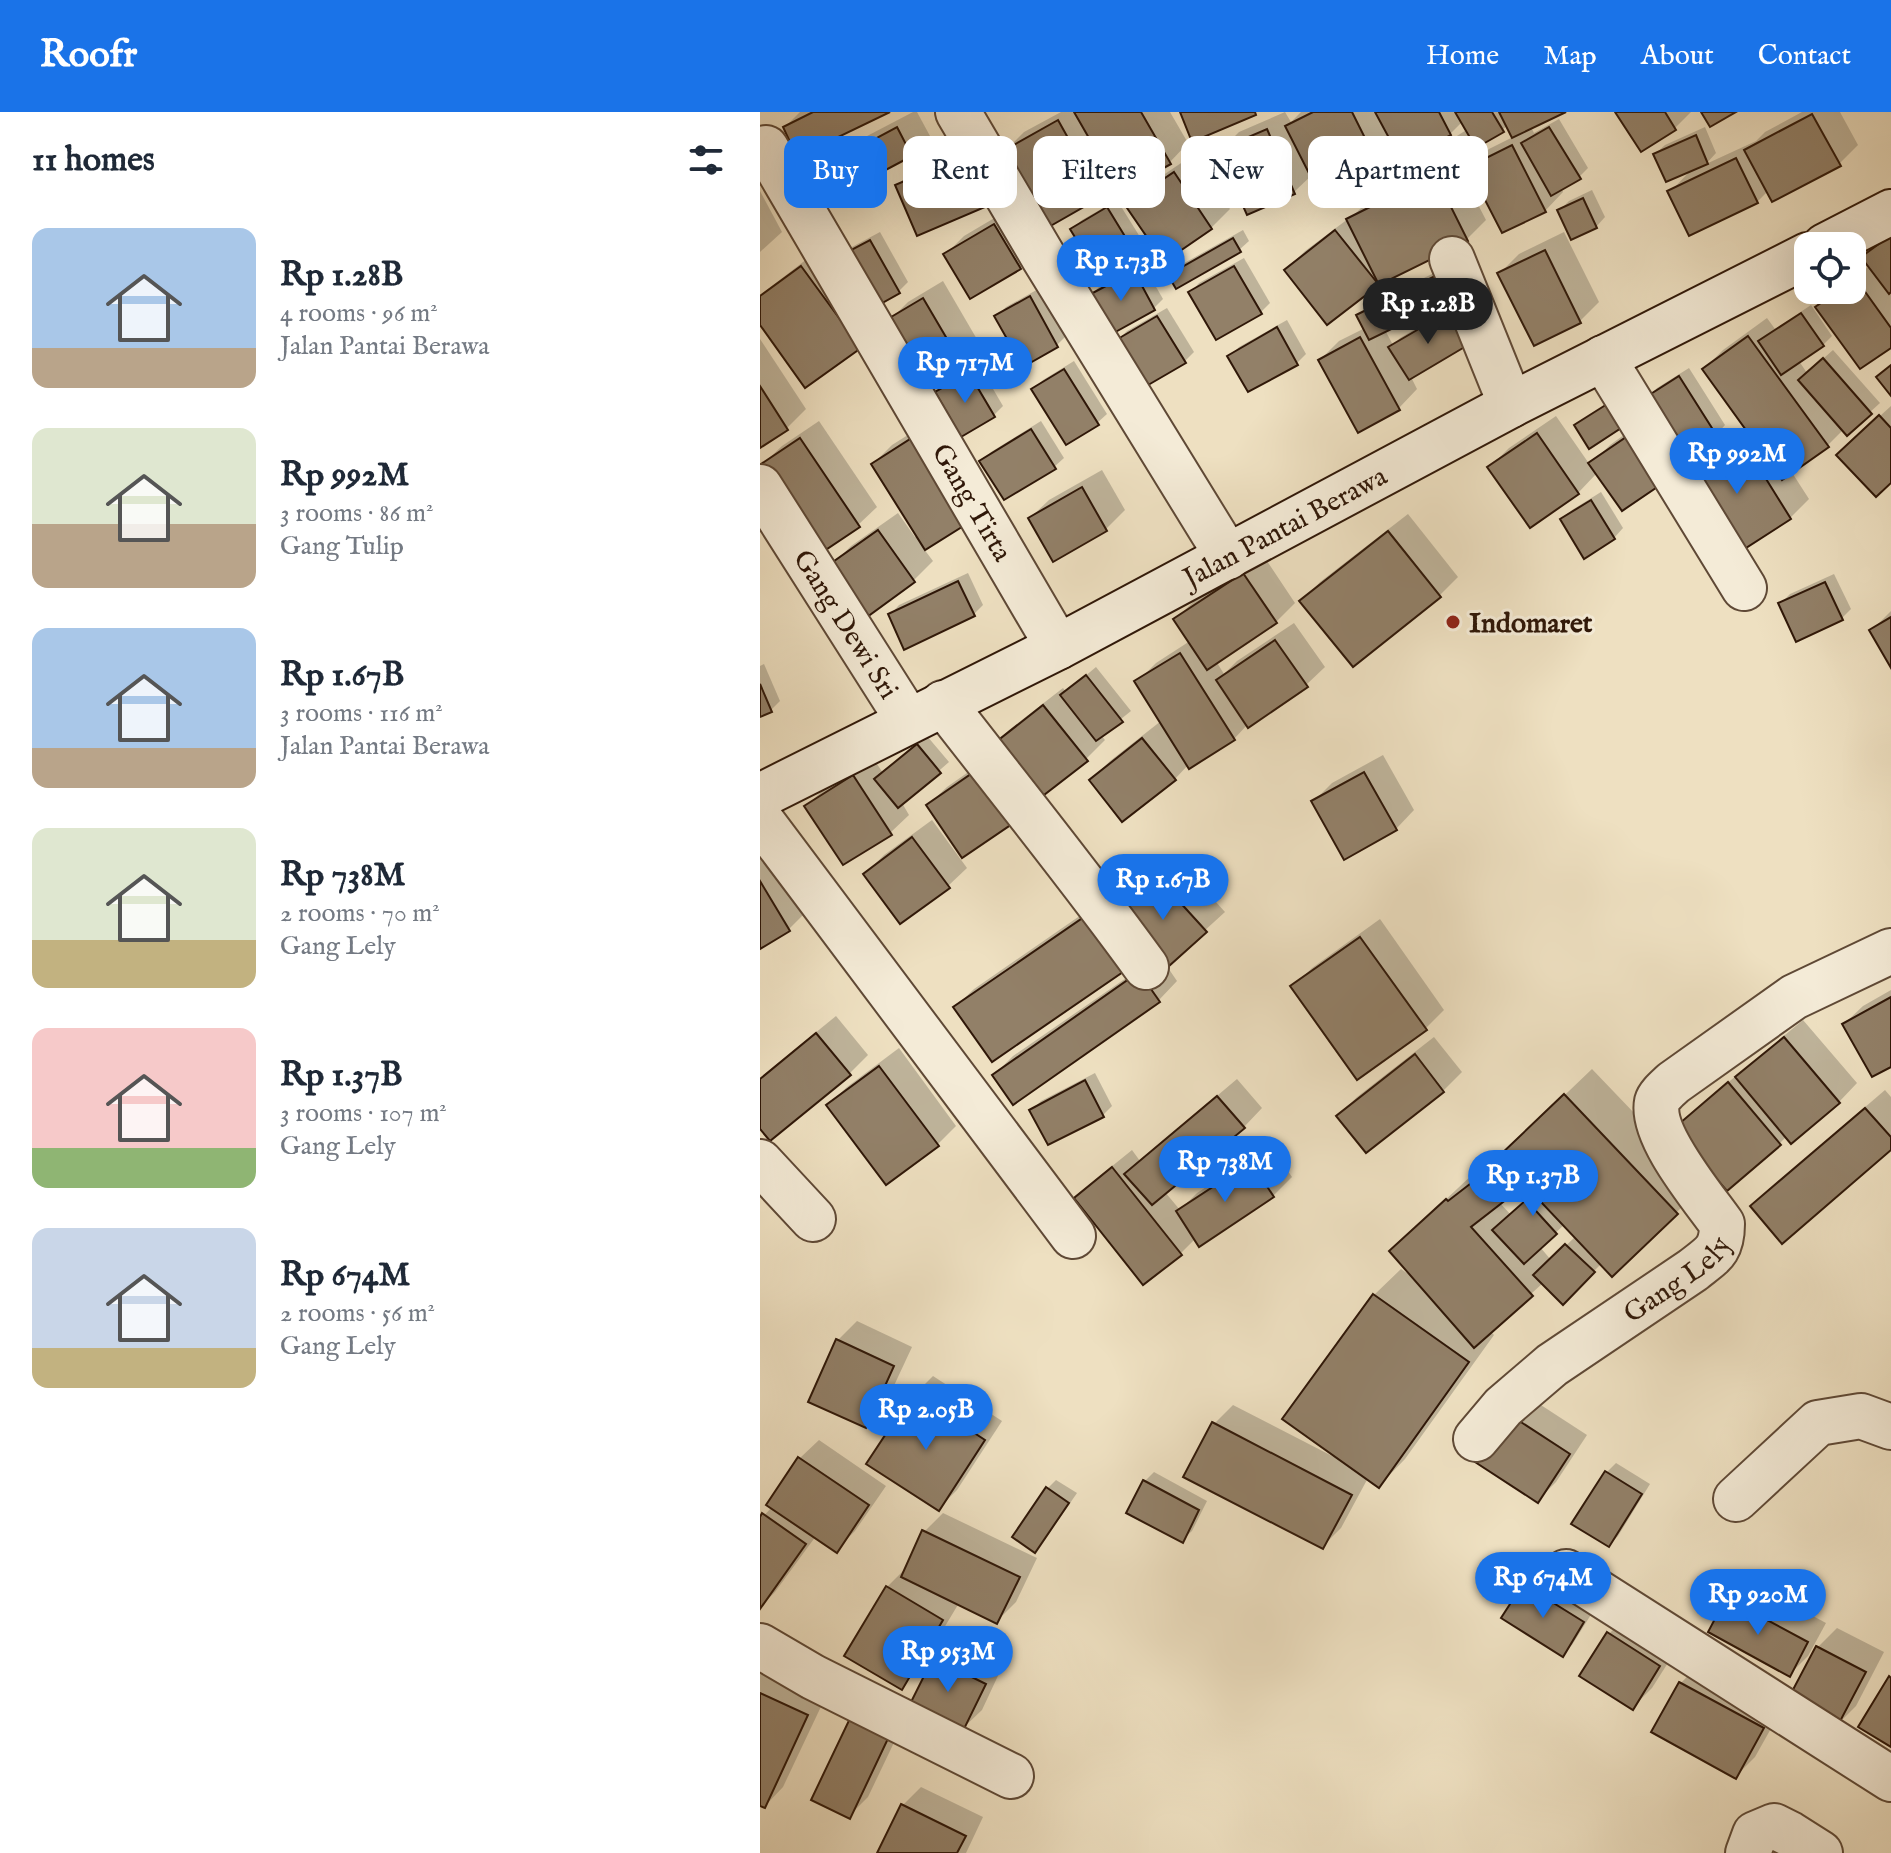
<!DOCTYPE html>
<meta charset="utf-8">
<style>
:root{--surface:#fff;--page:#f6f6f7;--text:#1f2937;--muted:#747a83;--accent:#1a73e8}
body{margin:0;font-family:"IM FELL English",serif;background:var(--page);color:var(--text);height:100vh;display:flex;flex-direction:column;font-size:30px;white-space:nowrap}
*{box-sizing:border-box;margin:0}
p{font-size:26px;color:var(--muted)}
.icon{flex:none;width:44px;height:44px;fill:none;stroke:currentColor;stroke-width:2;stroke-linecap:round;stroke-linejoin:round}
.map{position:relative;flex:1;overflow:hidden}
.panel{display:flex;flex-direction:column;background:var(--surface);width:760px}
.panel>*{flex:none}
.guide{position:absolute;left:24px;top:24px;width:760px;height:72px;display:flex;gap:16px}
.fabs{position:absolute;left:1034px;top:120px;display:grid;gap:16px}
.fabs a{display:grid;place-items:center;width:72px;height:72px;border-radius:16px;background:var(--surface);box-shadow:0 8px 32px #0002;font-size:40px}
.price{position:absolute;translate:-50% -68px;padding:0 18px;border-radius:28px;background:var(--accent);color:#fff;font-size:26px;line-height:52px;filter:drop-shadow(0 2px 4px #0008)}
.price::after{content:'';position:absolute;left:50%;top:48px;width:24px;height:18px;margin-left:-12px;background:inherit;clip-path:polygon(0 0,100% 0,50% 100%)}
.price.on{background:#222;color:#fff}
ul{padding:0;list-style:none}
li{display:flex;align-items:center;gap:24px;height:200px;padding:0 32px}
li span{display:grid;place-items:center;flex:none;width:224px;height:160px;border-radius:16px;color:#555}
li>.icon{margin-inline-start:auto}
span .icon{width:96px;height:96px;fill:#fffc;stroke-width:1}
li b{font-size:34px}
h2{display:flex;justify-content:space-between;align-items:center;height:96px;padding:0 32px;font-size:34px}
.pill{padding:0 28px;border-radius:16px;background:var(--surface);box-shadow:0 8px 32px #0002;font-size:28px;line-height:72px}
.pill.on{background:var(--accent);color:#fff}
header{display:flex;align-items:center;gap:48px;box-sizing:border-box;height:112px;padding:0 40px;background:var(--accent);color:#fff}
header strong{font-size:38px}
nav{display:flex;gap:44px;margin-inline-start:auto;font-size:28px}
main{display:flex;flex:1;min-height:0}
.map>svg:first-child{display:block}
.shadow{fill:#0003;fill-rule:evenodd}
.building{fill:#928068;stroke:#2f1708;stroke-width:2}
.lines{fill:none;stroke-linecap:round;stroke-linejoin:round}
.street-casing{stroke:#5f4936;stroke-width:48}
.secondary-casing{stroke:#2f1708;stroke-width:48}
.street{stroke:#f4ebd7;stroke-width:44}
.secondary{stroke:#f4ebd7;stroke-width:44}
.poi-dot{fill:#8f2418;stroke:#f4ebd7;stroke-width:3}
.labels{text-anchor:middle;stroke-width:6;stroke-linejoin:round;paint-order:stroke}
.street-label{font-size:28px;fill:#2f1708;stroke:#f4ebd7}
.poi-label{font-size:28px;font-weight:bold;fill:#2f1708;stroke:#f4ebd7;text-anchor:start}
</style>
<header>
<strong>Roofr</strong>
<nav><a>Home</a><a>Map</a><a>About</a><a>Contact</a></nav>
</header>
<main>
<section class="panel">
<h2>11 homes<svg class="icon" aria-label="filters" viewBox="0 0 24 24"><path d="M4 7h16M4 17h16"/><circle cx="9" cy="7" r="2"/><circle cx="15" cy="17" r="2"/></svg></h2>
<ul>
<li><span style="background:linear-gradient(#a9c7e8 75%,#b9a48a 0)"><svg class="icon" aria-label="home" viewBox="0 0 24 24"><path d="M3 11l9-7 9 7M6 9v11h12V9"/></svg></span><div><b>Rp 1.28B</b><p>4 rooms · 96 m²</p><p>Jalan Pantai Berawa</p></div></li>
<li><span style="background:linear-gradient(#dfe7d0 60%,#b9a48a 0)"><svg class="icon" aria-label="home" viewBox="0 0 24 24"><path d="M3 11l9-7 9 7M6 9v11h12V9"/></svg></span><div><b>Rp 992M</b><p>3 rooms · 86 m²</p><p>Gang Tulip</p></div></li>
<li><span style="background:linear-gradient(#a9c7e8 75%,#b9a48a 0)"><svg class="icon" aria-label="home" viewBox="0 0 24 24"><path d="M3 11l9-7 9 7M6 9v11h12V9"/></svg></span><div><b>Rp 1.67B</b><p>3 rooms · 116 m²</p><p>Jalan Pantai Berawa</p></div></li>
<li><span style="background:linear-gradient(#dfe7d0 70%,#c2b280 0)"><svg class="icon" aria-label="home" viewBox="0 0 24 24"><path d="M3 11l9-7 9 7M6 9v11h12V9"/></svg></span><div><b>Rp 738M</b><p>2 rooms · 70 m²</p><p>Gang Lely</p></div></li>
<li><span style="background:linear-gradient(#f6c9c9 75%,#8fb573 0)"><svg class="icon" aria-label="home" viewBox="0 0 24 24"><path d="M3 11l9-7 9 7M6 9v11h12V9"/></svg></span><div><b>Rp 1.37B</b><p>3 rooms · 107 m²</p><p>Gang Lely</p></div></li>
<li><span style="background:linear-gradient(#c9d6e8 75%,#c2b280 0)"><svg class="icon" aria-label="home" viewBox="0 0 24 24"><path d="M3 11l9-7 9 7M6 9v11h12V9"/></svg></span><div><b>Rp 674M</b><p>2 rooms · 56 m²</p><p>Gang Lely</p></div></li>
</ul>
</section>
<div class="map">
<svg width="1131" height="1741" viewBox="0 0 1131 1741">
<rect width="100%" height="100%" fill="#eee0c1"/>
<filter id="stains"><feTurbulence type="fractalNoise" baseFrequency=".0025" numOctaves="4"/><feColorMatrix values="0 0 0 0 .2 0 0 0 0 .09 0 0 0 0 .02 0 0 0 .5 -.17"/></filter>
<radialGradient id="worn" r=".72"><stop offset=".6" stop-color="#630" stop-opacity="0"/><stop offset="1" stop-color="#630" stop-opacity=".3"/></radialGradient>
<g class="shadow">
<polygon points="40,0 125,0 25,15"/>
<polygon points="153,0 157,0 170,24 151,43 46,65 65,46"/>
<polygon points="301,0 410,0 428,31 410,50 356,68 340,84 245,39 264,20"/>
<path d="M525,0L531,10L541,0H801L771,15L774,21L799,7L828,56L819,65L801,75L803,80L785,99L710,54L702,62L726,108L707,127L618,171L567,210L526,158L545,139L596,101L608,89L666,60L662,53L681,34L708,17L703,9L690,22L635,32L617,50L560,79L552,63L534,80L460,39L479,20ZM748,13L753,25L729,37L720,46L714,35L742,18ZM677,60L678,64L609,98V94Z"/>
<polygon points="858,0 931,0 915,16 881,38"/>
<polygon points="1042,0 1080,0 1098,33 1079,52 1008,79 997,90 910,80 933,56 895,42 905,33 945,15 956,41 946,52 996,29 1005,20"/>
<polygon points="222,26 243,74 224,93 158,122 137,74 156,55"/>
<polygon points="433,43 470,97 451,116 405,147 368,93 387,74"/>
<polygon points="832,78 845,105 836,115 800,98 809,89"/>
<polygon points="0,79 22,120 0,140"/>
<polygon points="357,88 385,133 375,142 312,117 322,108"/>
<polygon points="253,95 279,136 260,155 185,143 204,124"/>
<polygon points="483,118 489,129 479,138 410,164 419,154"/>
<polygon points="120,120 148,170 139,179 109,196 90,136"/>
<polygon points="804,120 839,190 820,209 775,231 740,161 759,142"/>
<polygon points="1131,120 1131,233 1058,195 1075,178 1092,178 1092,166 1110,154 1104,145"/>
<polygon points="60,137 118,216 0,210 0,183"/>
<polygon points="484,146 510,191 501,200 457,225 430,181 439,171"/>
<polygon points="383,152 403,187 394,196 330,184 339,175"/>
<polygon points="688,154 625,218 633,233 640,226 698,192 716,222 651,265 657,277 639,296 560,248 579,229 605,216 599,203 608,194"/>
<polygon points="183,169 218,229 199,247 129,209 148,190"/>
<polygon points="280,176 306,224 297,233 237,204 246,195"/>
<polygon points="1051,193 1072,224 1063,233 1039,249 1047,261 1073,238 1120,291 1087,321 1084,317 1068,333 1031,359 1049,387 1030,406 925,360 944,341 987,315 944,257 963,238 1007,206 1015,217"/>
<polygon points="407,196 434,240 424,250 358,228 367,219"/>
<polygon points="527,208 546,242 537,251 470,244 479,235"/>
<polygon points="0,227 46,297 27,316 0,334"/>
<polygon points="314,249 347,302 337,311 274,277 283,268"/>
<polygon points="219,253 243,294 233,304 177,280 187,271"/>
<polygon points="929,256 965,313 956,323 927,342 837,361 818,381 730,355 749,336 796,304 830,353 850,333 897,299 888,285 897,276"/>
<polygon points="1131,294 1131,368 1098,324"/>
<polygon points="178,304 212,407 164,437 173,449 154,468 107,502 72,453 91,434 138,401 155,425 158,423 113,352 132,333"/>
<polygon points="59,309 117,395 98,413 3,352 22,334"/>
<polygon points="281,309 304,346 294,355 222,349 231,340"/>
<polygon points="342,358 365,398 346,417 270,406 289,388"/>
<polygon points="841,380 863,416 854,426 825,444 802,408 812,398"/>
<polygon points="648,402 698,465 679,484 542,489 560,470"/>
<polygon points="503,443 535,491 516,510 456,549 464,562 477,549 534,511 565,555 546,573 488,612 474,627 429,652 415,667 331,668 350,649 401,609 377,570 396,551 430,529 415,508 434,489"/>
<polygon points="208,461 223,493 214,502 145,535 130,503 139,493"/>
<polygon points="1074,462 1091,497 1082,506 1020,492 1030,482"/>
<polygon points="1131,499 1131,552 1112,518"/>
<polygon points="4,552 20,589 11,598 0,603 0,554"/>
<polygon points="336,555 371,599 341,623 345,628 326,647 278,685 260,705 200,746 203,744 168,693 187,675 234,642 230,637 249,618 303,576 306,580"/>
<polygon points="167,624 189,650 142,691 149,703 130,721 47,694 66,675 113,646 123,661"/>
<polygon points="623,643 654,698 636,717 553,690 572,671"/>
<polygon points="172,708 207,756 188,774 105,762 124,743"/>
<polygon points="0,733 47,799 28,818 0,834"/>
<polygon points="417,747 465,800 409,851 402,847 417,869 399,888 234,963 253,944 401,842 195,895 214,877 360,776 370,790"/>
<polygon points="620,807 684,898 665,917 533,875 552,856"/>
<polygon points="1131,878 1131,952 1084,912 1103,894"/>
<polygon points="76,904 108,943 89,962 0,1014 0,966"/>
<polygon points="1043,908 1097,971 1079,990 1027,1024 1019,1032 916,1017 935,998"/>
<polygon points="674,925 702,960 683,979 606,1039 578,1004 597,985"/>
<polygon points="139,936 196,1014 178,1032 68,993 87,975"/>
<path d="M832,957L944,1074L852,1162L842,1151L803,1190L783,1171L730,1219L734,1223L645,1347L619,1374L608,1366L581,1416L562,1435L454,1312L473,1293L576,1346L614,1183L641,1157L651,1164L631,1139L714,1061L716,1063L744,1041ZM765,1070L775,1081L751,1103L739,1090ZM805,1112L816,1124L791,1148L780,1135Z"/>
<polygon points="335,961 352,994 343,1003 289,1030 272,998 281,989"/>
<polygon points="477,967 502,996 484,1015 405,1080 420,1098 437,1081 510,1033 532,1065 513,1084 436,1126 421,1141 383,1170 316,1086 335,1068 372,1038 380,1049"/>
<polygon points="1125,978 1131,985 1131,1036 1012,1075"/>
<polygon points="97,1209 152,1235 124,1295 106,1314 78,1228"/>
<polygon points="173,1264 242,1309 197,1378 179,1396 154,1283"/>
<polygon points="767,1284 827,1323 796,1370 778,1388 748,1302"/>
<polygon points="59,1328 126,1374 95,1419 76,1438 56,1424 15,1480 0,1495 0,1408 12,1395 40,1346"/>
<polygon points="856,1351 890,1372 858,1424 849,1433 847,1360"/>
<polygon points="394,1360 447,1389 432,1419 422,1428 384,1370"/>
<polygon points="296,1368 317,1381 284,1429 275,1438 287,1377"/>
<polygon points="183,1401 277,1446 256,1490 237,1509 199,1491 160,1556 141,1575 127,1475 146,1456 164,1420"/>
<polygon points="774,1464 832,1501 812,1533 802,1542 744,1505 765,1473"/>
<polygon points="986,1468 1066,1511 1048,1544 1030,1562 967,1487"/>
<polygon points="867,1503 918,1535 892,1576 873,1595 849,1522"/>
<polygon points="1077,1516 1124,1540 1096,1594 1077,1613 1030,1588 1058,1535"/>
<polygon points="194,1528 243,1553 222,1598 203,1616 175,1547"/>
<polygon points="939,1552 1022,1597 995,1645 976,1664 921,1571"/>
<polygon points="0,1554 66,1584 23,1675 5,1694 0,1692"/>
<polygon points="150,1597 108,1685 89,1704 54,1688"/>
<polygon points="161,1675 223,1705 206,1741 120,1741 142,1694"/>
</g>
<g class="building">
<polygon points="53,0 130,0 37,45 23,15"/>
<polygon points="314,0 381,0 411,52 360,80"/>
<polygon points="420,0 495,0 496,3 432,30"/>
<polygon points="553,0 592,0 618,52 559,81 525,14"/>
<polygon points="615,0 679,0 691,23 642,50"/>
<polygon points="695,0 732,0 744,20 716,36"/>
<polygon points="739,0 806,0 752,26"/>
<polygon points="855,0 905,0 916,18 881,40"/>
<polygon points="941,0 976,0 950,15"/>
<polygon points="1052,2 1081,54 1012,90 984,38"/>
<polygon points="298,8 341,85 287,116 243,39"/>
<polygon points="137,15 152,44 60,93 44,65"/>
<polygon points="789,15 821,67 791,84 761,31"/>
<polygon points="507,17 535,82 487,103 458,38"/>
<polygon points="936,23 948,52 906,70 893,42"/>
<polygon points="752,33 786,100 742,121 708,55"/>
<polygon points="685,37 702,65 682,77 708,129 619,173 586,107 668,66 659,52"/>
<polygon points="203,44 225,95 157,124 135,73"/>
<polygon points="976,46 998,91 929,124 907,79"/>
<polygon points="414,60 452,117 404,150 365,93"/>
<polygon points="823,86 837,116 811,128 797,98"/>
<polygon points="347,95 377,144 339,165 310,117"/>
<polygon points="234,112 261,157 210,187 183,142"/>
<polygon points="575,118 619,173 567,213 524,158"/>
<polygon points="1131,123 1131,180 1129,182 1101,145"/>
<polygon points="473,126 481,140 416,177 408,163"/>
<polygon points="110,128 140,181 108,199 78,145"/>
<polygon points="785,138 821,211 774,234 737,161"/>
<polygon points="41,154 101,236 45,276 0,213 0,184"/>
<polygon points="474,154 502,202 456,228 428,180"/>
<polygon points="374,159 395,198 350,223 327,184"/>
<polygon points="679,162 691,188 609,228 596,203"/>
<polygon points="1096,167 1131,216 1131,236 1100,257 1055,195 1080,178 1092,178 1092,170"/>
<polygon points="270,184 298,235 263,255 234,204"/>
<polygon points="163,186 200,249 163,271 126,208"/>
<polygon points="688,200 708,233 649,268 628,235"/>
<polygon points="1041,201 1064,234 1021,263 998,229"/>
<polygon points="397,204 426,251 383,276 356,228"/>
<polygon points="517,215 538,253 488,280 467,244"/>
<polygon points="988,224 1069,335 1022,368 942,257"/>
<polygon points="600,225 640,298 598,321 558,248"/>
<polygon points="1063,246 1112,302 1087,324 1038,268"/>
<polygon points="1131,253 1131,284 1116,265"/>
<polygon points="304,257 339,313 306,333 271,277"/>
<polygon points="209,261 235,305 201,325 175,280"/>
<polygon points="919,264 957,324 925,345 886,285"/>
<polygon points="0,274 28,318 0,336"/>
<polygon points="863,282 878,305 829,337 814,313"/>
<polygon points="1119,303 1131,316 1131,371 1116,385 1076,343"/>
<polygon points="271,317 296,357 244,388 219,349"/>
<polygon points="878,317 912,365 862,399 828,351"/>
<polygon points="777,321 819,382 770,416 727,355"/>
<polygon points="158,322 213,408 165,438 111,352"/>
<polygon points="980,325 1031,407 975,443 923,359"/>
<polygon points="40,326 100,415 61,441 1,352"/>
<polygon points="322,375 347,419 293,450 268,406"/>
<polygon points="831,388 855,427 824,447 800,407"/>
<polygon points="118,418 155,470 107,505 70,452"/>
<polygon points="628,419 681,485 593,555 539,489"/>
<polygon points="483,461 517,511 447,558 413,507"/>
<polygon points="198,469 215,504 144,538 128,502"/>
<polygon points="1065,470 1083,508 1036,530 1018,491"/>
<polygon points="1131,505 1131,556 1109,518"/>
<polygon points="515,528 548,575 488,616 456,568"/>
<polygon points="420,541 475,628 429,657 374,569"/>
<polygon points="326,563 363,610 336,629 300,583"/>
<polygon points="0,572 12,600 0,605"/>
<polygon points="283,593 328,649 271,693 227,637"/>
<polygon points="382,626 416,668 362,710 329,668"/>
<polygon points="157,632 181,661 138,696 114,667"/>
<polygon points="224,653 261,706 202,746 166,693"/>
<polygon points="604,660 637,718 584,748 551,689"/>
<polygon points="93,663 132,723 83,753 44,694"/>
<polygon points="152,725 190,776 140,812 103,762"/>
<polygon points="397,765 447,820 409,854 359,799"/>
<polygon points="0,769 30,819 0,837"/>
<polygon points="340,794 379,849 232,950 193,895"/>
<polygon points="600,825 667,918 597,968 530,874"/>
<polygon points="379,860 400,890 253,993 232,963"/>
<polygon points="1131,885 1131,955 1112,965 1082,912"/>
<polygon points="56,921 91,963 10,1029 0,1017 0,967"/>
<polygon points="1024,925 1080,991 1031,1032 975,965"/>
<polygon points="655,942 684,980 606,1041 576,1004"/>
<polygon points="119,954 179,1034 126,1073 66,993"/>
<polygon points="325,968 344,1005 288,1033 269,998"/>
<polygon points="968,970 1021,1033 967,1079 913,1017"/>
<polygon points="804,982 918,1102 852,1165 765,1073 711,1115 773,1184 714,1236 629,1139 686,1087 688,1089 741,1048 738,1045"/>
<polygon points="457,984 485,1016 392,1093 364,1062"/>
<polygon points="1105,996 1131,1025 1131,1038 1022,1132 990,1094"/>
<polygon points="491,1050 514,1085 439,1135 416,1099"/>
<polygon points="352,1055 422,1143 383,1173 314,1086"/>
<polygon points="766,1088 797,1122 764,1152 732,1118"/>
<polygon points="805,1132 835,1160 803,1193 773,1163"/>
<polygon points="613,1182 709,1250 619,1376 522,1307"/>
<polygon points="76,1227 134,1254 106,1316 48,1290"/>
<polygon points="153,1281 225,1328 179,1399 106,1352"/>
<polygon points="747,1301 810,1342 778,1391 715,1350"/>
<polygon points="452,1310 592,1383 563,1437 423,1365"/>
<polygon points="38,1345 109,1393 77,1441 6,1393"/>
<polygon points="845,1359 882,1382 849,1435 811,1412"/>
<polygon points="383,1368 439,1398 423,1431 366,1401"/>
<polygon points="286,1375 309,1391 275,1441 252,1425"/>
<polygon points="2,1401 46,1432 0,1497 0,1405"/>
<polygon points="162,1418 260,1465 237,1512 141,1465"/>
<polygon points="763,1472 824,1510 803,1545 741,1506"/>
<polygon points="126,1474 183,1508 142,1578 84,1544"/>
<polygon points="966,1486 1048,1530 1030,1565 948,1520"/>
<polygon points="847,1520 900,1554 873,1598 819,1564"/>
<polygon points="1056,1534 1106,1560 1077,1615 1027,1589"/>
<polygon points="173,1546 226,1572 203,1619 150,1592"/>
<polygon points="1129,1564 1131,1566 1131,1635 1098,1615"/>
<polygon points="919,1570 1004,1616 976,1667 891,1620"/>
<polygon points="0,1581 48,1603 5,1696 0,1694"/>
<polygon points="94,1598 133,1616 90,1707 51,1688"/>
<polygon points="141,1692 206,1724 197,1741 117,1741"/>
</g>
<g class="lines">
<defs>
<g id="street">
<polyline points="198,0 284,146 468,445"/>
<path id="s1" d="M6,36L298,535"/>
<polyline points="692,147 751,293"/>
<polyline points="843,246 984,476"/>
<path id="s2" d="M0,375L148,608"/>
<path d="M183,591C251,679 321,765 386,855"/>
<polyline points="0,707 313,1124"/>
<polyline points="0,1050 53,1107"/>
<path id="s3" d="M716,1327L743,1295L792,1253L933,1158C953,1142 962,1139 962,1112C943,1085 890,1023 897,990C899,983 908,976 913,971L1034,885L1131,839"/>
<polyline points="976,1387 1058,1311 1101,1304 1131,1315"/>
<polyline points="806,1460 1131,1667"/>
<polyline points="0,1534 53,1565 251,1664"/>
<polyline points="988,1741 995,1722 1014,1714 1030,1722 1060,1741"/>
</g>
<g id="secondary">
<polyline points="1065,134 1131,100"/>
<path id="s4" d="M0,684L298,535L751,293L1048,143"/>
</g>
</defs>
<use href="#street" class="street-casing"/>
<use href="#secondary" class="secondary-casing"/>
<use href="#street" class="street"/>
<use href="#secondary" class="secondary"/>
</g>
<circle class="poi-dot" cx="693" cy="510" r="8"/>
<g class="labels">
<g class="street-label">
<text dy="10" stroke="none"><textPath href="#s1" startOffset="410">Gang Tirta</textPath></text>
<text dy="10" stroke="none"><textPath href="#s4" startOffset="590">Jalan Pantai Berawa</textPath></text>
<text dy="10" stroke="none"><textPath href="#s2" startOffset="162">Gang Dewi Sri</textPath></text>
<text dy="10" stroke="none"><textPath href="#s3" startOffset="258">Gang Lely</textPath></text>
</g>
<g class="poi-label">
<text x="709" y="520">Indomaret</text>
</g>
</g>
<rect width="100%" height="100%" filter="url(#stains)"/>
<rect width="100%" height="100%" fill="url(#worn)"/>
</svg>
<div class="fabs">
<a><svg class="icon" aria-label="locate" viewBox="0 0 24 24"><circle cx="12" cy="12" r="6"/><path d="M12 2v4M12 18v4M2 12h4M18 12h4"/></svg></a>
</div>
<b class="price" style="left:361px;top:191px">Rp 1.73B</b>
<b class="price on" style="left:668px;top:234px">Rp 1.28B</b>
<b class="price" style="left:205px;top:293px">Rp 717M</b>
<b class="price" style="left:977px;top:384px">Rp 992M</b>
<b class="price" style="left:403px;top:810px">Rp 1.67B</b>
<b class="price" style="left:465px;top:1092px">Rp 738M</b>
<b class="price" style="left:773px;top:1106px">Rp 1.37B</b>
<b class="price" style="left:166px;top:1340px">Rp 2.05B</b>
<b class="price" style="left:783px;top:1508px">Rp 674M</b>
<b class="price" style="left:998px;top:1525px">Rp 920M</b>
<b class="price" style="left:188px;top:1582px">Rp 953M</b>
<div class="guide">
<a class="pill on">Buy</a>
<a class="pill">Rent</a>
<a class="pill">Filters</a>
<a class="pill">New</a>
<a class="pill">Apartment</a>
</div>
</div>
</main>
